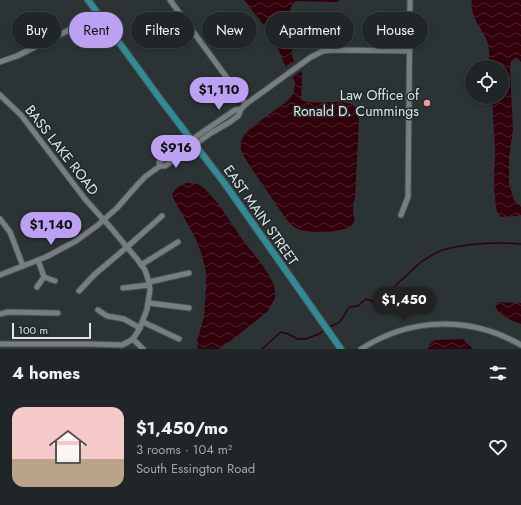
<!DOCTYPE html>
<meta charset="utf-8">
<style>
:root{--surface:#202628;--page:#2d3234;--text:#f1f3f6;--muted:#a2a5a8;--line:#3d4345;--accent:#bca0f2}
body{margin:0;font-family:Jost,sans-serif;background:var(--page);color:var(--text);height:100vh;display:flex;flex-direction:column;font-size:15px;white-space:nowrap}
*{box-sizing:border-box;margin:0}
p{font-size:13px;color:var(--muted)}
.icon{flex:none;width:22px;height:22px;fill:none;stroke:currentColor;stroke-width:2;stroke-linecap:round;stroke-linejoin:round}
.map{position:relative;height:349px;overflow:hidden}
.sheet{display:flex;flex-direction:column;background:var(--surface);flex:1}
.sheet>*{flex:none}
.banner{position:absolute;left:12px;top:12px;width:497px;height:36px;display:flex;gap:8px}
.controls{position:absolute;left:465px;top:60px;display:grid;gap:8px}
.controls a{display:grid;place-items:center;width:44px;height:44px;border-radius:50%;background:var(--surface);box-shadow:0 2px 6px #0003,0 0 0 1px var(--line);font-size:20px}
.scale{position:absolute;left:12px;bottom:10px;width:79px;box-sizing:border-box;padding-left:4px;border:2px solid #e0e5e6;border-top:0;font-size:11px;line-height:14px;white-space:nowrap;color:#e0e5e6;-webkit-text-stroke:3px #21292b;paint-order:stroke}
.price{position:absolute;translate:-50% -34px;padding:0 9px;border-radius:14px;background:var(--accent);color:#111;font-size:13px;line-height:26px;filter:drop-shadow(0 1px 2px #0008)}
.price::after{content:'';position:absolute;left:50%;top:24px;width:12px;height:9px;margin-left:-6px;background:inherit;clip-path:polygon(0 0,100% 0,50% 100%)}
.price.active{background:#222;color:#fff}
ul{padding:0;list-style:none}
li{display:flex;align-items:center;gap:12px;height:100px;padding:0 12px}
li span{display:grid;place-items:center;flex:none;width:112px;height:80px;border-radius:12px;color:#555}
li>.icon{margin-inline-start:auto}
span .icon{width:48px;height:48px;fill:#fffc;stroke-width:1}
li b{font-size:17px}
h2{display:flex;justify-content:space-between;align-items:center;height:48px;padding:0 12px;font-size:17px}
.tag{padding:0 14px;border-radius:18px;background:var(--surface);box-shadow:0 2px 6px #0003,0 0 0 1px var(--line);font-size:14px;line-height:36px}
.tag.active{background:var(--accent);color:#111}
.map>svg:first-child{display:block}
.water{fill:url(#water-waves)}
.pier{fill:#2b3335}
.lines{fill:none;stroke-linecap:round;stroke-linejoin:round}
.stream{stroke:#31000a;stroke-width:1.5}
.minor-casing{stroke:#485051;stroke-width:7}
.major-casing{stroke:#485051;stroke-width:8}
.minor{stroke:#757e80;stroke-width:5}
.major{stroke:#318b95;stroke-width:6}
.poi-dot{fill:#f49aa2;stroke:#21292b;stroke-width:1.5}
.labels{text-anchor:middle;stroke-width:3;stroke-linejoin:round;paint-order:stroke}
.poi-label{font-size:14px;fill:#e0e5e6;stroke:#21292b;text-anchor:end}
.street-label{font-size:14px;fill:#e0e5e6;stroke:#21292b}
</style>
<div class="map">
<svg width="521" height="349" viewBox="0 0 521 349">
<defs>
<pattern id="water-waves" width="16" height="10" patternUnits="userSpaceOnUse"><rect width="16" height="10" fill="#31000a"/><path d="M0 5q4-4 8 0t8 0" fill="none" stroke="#4f252e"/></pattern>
</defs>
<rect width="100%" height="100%" fill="#2b3335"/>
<g class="water">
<path d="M244,0H341L336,2L296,1L292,4L290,11L292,56L294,61L302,73L301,100C313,107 347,96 356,108C358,111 358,117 359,120L355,197C354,201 353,205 353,209C353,215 356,219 353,224C348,233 310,233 301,230C295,228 290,224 286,219L254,172L245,158L241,150V141L246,133L252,127L285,103L291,97L294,92L295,82L286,67L276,44L262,23Z"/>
<path d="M472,0H521V62L517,58H515L511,61L510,70L513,129L509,158V184L514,200L521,207V215H519L518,216L501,217L497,212L496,207L494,188L495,149L492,97H502V67H490C489,59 490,49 487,41C482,28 469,16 472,0Z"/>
<path d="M187,183L199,184L206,190L219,205L242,239L260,262L269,275L274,285L275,292V298L268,311L228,343L219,349H198L197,341L204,317L206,287V272L202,255L195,237L172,196C174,189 180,185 187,183Z"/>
<path d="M499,302L521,303V324C511,320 498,316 495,305Z"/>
<polygon points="463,339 473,349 428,349 429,345 435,340"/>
</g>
<polygon class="pier" points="296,60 302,70 291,79 285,68"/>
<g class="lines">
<g class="stream">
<path d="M329,327C332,325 335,325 338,323C344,319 345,311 350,307L358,306L366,299L374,302L382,298L421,262C427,258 436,252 443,250C468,243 495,242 521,244"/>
<polyline points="262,349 281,332 288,334 298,339 306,339 319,334 326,329"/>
</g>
<defs>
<g id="minor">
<polyline points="170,0 246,104"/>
<polyline points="0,62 17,56 99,15"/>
<polyline points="0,95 21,115 85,199 111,228 137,259 145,270 149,282 150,290 147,309 140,328 133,339 128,342 122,345 88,344 0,344"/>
<polyline points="160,166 159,162 235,110 241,109"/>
<polyline points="401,215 408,197 410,0"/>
<polyline points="0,219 10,232 23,266"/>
<polyline points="38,260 44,277 55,281"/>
<polyline points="141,265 178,242"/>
<polyline points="0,275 46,257 76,241 98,225 117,208 139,183 146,176 160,166 165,166 211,133 230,122 238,116 241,109 246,104 311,57 323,51 335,50 410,51"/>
<polyline points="149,282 189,273"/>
<polyline points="37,287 44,277"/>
<polyline points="123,288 149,285"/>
<polyline points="79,291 94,275 127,247 162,216"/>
<polyline points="149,303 189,308"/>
<polyline points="98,310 107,316 124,319 140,328"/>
<polyline points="0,314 8,312 58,313"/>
<polyline points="143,322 179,339"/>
<polyline points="133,339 143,349"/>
<path d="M361,349C411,317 470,316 521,345"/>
</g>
<polyline id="major" points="88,0 161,100 225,184 341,349"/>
</defs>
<use href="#minor" class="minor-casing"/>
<use href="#major" class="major-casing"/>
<use href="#minor" class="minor"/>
<use href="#major" class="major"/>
</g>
<circle class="poi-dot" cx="427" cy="103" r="4"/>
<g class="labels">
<g class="poi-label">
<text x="419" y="100">Law Office of<tspan x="419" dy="16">Ronald D. Cummings</tspan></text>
</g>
<g class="street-label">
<text transform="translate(62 150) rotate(52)" y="5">BASS LAKE ROAD</text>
<text transform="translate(261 215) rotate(55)" y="5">EAST MAIN STREET</text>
</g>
</g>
</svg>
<div class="controls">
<a><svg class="icon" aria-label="locate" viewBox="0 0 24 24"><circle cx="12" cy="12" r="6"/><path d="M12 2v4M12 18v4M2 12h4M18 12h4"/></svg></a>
</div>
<div class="scale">100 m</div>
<b class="price" style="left:219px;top:111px">$1,110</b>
<b class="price" style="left:176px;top:169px">$916</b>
<b class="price" style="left:51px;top:246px">$1,140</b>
<b class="price active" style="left:404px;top:321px">$1,450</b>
<div class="banner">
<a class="tag">Buy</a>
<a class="tag active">Rent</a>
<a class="tag">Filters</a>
<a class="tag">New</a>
<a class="tag">Apartment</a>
<a class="tag">House</a>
</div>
</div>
<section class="sheet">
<h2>4 homes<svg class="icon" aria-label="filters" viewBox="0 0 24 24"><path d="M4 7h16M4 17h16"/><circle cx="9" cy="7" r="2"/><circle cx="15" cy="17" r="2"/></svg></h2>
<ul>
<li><span style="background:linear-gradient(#f6c9c9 65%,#b9a48a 0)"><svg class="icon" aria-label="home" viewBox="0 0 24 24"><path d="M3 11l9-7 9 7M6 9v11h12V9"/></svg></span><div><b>$1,450/mo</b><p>3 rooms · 104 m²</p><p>South Essington Road</p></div><svg class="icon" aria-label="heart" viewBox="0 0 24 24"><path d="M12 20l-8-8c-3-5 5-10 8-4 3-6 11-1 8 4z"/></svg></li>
</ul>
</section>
